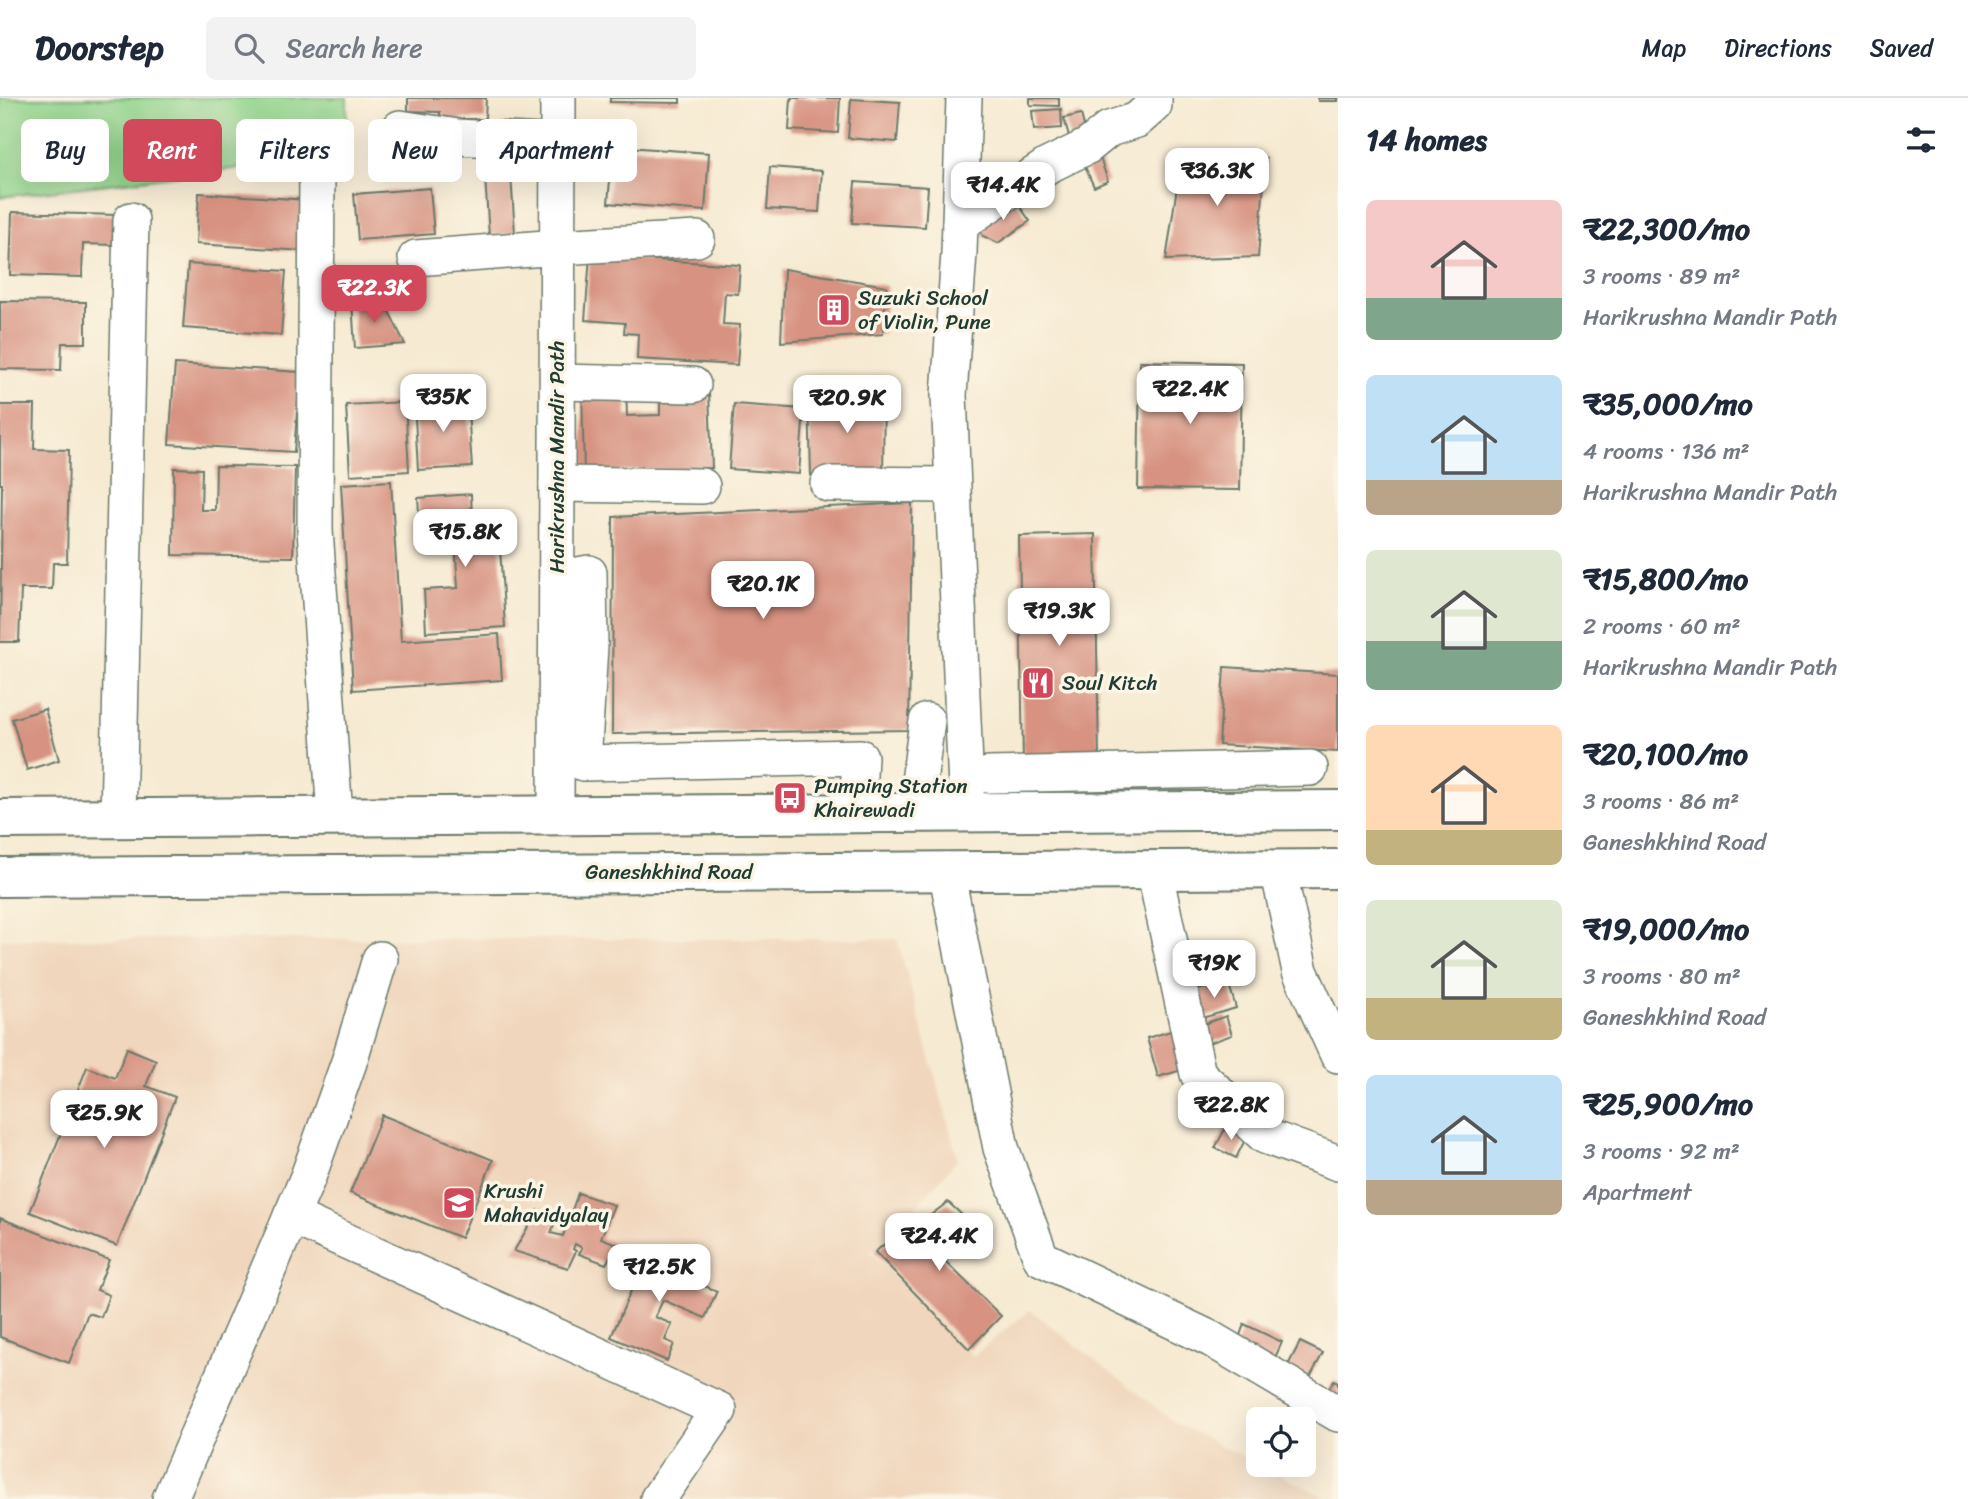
<!DOCTYPE html>
<meta charset="utf-8">
<style>
:root{--surface:#fff;--page:#f2f2f3;--text:#1f2937;--muted:#747a83;--line:#e0e1e3;--accent:#d1495b}
body{margin:0;font-family:Sriracha,sans-serif;background:var(--page);color:var(--text);height:100vh;display:flex;flex-direction:column;font-size:26px;white-space:nowrap}
*{box-sizing:border-box;margin:0}
p{font-size:23px;color:var(--muted)}
.icon{flex:none;width:38px;height:38px;fill:none;stroke:currentColor;stroke-width:2;stroke-linecap:round;stroke-linejoin:round}
.map{position:relative;flex:1;overflow:hidden}
.drawer{display:flex;flex-direction:column;background:var(--surface);width:630px}
.drawer>*{flex:none}
.banner{position:absolute;left:21px;top:21px;width:665px;height:63px;display:flex;gap:14px}
.controls{position:absolute;left:1246px;top:1309px;display:grid;gap:14px}
.controls a{display:grid;place-items:center;width:70px;height:70px;border-radius:10px;background:var(--surface);box-shadow:0 7px 28px #0002;font-size:35px}
.price{position:absolute;translate:-50% -60px;padding:0 16px;border-radius:14px;background:#fff;color:#222;font-size:23px;line-height:46px;filter:drop-shadow(0 2px 4px #0008)}
.price::after{content:'';position:absolute;left:50%;top:42px;width:21px;height:16px;margin-left:-10px;background:inherit;clip-path:polygon(0 0,100% 0,50% 100%)}
.price.current{background:var(--accent);color:#fff}
ul{padding:0;list-style:none}
li{display:flex;align-items:center;gap:21px;height:175px;padding:0 28px}
li span{display:grid;place-items:center;flex:none;width:196px;height:140px;border-radius:10px;color:#555}
li>.icon{margin-inline-start:auto}
span .icon{width:84px;height:84px;fill:#fffc;stroke-width:1}
li b{font-size:30px}
h2{display:flex;justify-content:space-between;align-items:center;height:84px;padding:0 28px;font-size:30px}
.pill{padding:0 24px;border-radius:10px;background:var(--surface);box-shadow:0 7px 28px #0002;font-size:24px;line-height:63px}
.pill.current{background:var(--accent);color:#fff}
header{display:flex;align-items:center;gap:42px;box-sizing:border-box;height:98px;padding:0 35px;background:var(--surface);border-bottom:2px solid var(--line)}
header strong{font-size:33px}
nav{display:flex;gap:38px;margin-inline-start:auto;font-size:24px}
.search{width:490px;height:63px;background:var(--page);display:flex;align-items:center;gap:18px;box-sizing:border-box;padding:0 24px;border-radius:10px;color:var(--muted);font-size:26px}
main{display:flex;flex:1;min-height:0}
.map>svg:first-child{display:block}
.built{fill:#f0d6bc}
.green{fill:#91d48c;stroke:#588860;stroke-width:2}
.building{fill:#d79281}
.lines{fill:none;stroke-linecap:round;stroke-linejoin:round}
.minor-casing{stroke:#6a7a6b;stroke-width:38}
.major-casing{stroke:#6a7a6b;stroke-width:42}
.minor{stroke:#fff;stroke-width:35}
.major{stroke:#fff;stroke-width:38}
.labels{text-anchor:middle;stroke-width:7;stroke-linejoin:round;paint-order:stroke}
.poi-label{font-size:21px;fill:#1f3d34;stroke:#fcf5e5;text-anchor:start}
.street-label{font-size:21px;fill:#1f3d34;stroke:#fcf5e5}
</style>
<header>
<strong>Doorstep</strong>
<div class="search"><svg class="icon" aria-label="search" viewBox="0 0 24 24"><circle cx="10" cy="10" r="6"/><path d="M15 15l6 6"/></svg>Search here</div>
<nav><a>Map</a><a>Directions</a><a>Saved</a></nav>
</header>
<main>
<div class="map">
<svg width="1338" height="1401" viewBox="0 0 1338 1401">
<rect width="100%" height="100%" fill="#fcf5e5"/>
<filter id="ink" filterUnits="userSpaceOnUse"><feTurbulence type="fractalNoise" baseFrequency=".0143" numOctaves="2"/><feDisplacementMap in="SourceGraphic" scale="14" xChannelSelector="R" yChannelSelector="G"/><feConvolveMatrix kernelMatrix="1 2 1 2 8 2 1 2 1" color-interpolation-filters="sRGB"/></filter>
<filter id="wash" filterUnits="userSpaceOnUse"><feTurbulence type="fractalNoise" baseFrequency=".00686" numOctaves="4" result="noise"/><feDisplacementMap in="SourceGraphic" scale="28" xChannelSelector="R" yChannelSelector="G"/><feGaussianBlur stdDeviation="1.57" result="paint"/><feColorMatrix in="noise" values="0 0 0 0 0 0 0 0 0 0 0 0 0 0 0 0 0 1.4 0 .05"/><feComposite in="paint" operator="in"/></filter>
<g filter="url(#wash)">
<rect width="100%" height="100%" fill="#f6ead2"/>
<polygon class="built" points="0,841 897,841 958,1061 875,1154 868,1151 973,1258 1030,1212 1177,1326 1329,1401 0,1401"/>
<polygon class="green" points="0,0 347,0 347,57 0,99"/>
<g id="blocks">
<g class="building">
<polygon points="408,0 486,0 485,21 459,21 459,29 440,28 440,14 408,13"/>
<polygon points="610,0 680,0 680,5 610,4"/>
<polygon points="791,0 840,0 838,35 789,32"/>
<polygon points="1030,0 1059,0 1059,8 1030,7"/>
<rect x="1318" y="0" width="20" height="3"/>
<polygon points="851,1 900,4 897,44 848,40"/>
<polygon points="1061,11 1062,30 1034,32 1032,13"/>
<polygon points="1081,16 1088,44 1072,49 1064,20"/>
<polygon points="382,40 435,41 434,62 381,61"/>
<polygon points="613,48 709,55 705,113 608,105"/>
<polygon points="1098,54 1108,83 1094,89 1082,62"/>
<polygon points="1182,55 1266,60 1258,159 1166,162"/>
<polygon points="770,69 822,73 819,114 767,111"/>
<polygon points="511,77 515,135 489,138 485,79"/>
<polygon points="855,84 928,89 925,129 852,125"/>
<polygon points="430,90 434,136 358,142 354,96"/>
<polygon points="199,95 309,102 305,153 196,146"/>
<polygon points="1016,103 1030,123 998,145 983,138 975,123"/>
<polygon points="12,114 117,117 116,147 83,146 82,179 10,177"/>
<polygon points="590,158 740,167 738,196 725,195 723,226 740,227 737,267 637,261 638,236 624,235 625,225 585,222"/>
<polygon points="188,166 286,173 281,237 183,230"/>
<polygon points="784,171 887,188 883,236 781,244"/>
<polygon points="0,203 86,204 86,245 62,245 61,272 0,271"/>
<polygon points="384,203 405,246 355,250 352,204"/>
<polygon points="1140,263 1242,265 1240,392 1138,391"/>
<polygon points="175,266 300,274 294,354 169,346"/>
<polygon points="626,289 627,318 660,317 660,296 709,294 712,370 584,374 582,291"/>
<polygon points="884,295 883,378 811,377 809,299"/>
<polygon points="467,299 472,369 418,372 414,302"/>
<polygon points="405,304 409,373 350,377 346,307"/>
<polygon points="734,306 804,311 799,376 729,371"/>
<polygon points="0,307 35,307 34,351 69,352 67,465 53,465 52,491 21,491 19,544 0,544 2,386 0,386"/>
<polygon points="216,368 295,369 293,459 173,457 174,370 202,371 201,412 215,412"/>
<polygon points="391,383 401,543 499,536 502,582 353,592 341,386"/>
<polygon points="471,396 472,420 491,419 491,435 499,434 505,529 426,534 424,492 458,490 454,427 420,429 418,400"/>
<polygon points="912,405 909,632 612,636 613,419"/>
<polygon points="1095,436 1099,662 1023,664 1019,438"/>
<polygon points="1224,569 1338,576 1338,654 1219,647"/>
<polygon points="45,611 59,662 27,672 12,621"/>
<polygon points="1228,883 1236,910 1199,921 1192,894"/>
<polygon points="1226,918 1232,937 1201,948 1195,929"/>
<polygon points="1174,932 1185,971 1158,979 1147,940"/>
<polygon points="127,950 156,962 146,988 175,999 117,1148 30,1114 87,969 115,980"/>
<polygon points="382,1017 493,1062 461,1140 350,1095"/>
<polygon points="1227,1027 1247,1038 1236,1060 1215,1050"/>
<polygon points="578,1095 614,1107 601,1140 617,1146 606,1166 579,1156 582,1150 575,1146 573,1151 576,1153 568,1170 514,1153 538,1112 557,1118 551,1135 563,1138"/>
<polygon points="948,1104 973,1127 941,1159 1001,1218 969,1251 875,1154 918,1118 924,1122"/>
<polygon points="0,1120 109,1162 97,1192 109,1197 101,1219 88,1215 69,1265 0,1239"/>
<polygon points="649,1151 690,1168 685,1180 717,1193 705,1220 663,1202 655,1219 672,1226 665,1242 674,1246 667,1263 611,1239"/>
<polygon points="1244,1226 1282,1244 1271,1269 1236,1249"/>
<polygon points="1300,1244 1323,1255 1306,1287 1284,1275"/>
<polygon points="1334,1282 1338,1284 1338,1307 1324,1299"/>
</g>
</g>
</g>
<g filter="url(#ink)">
<use href="#blocks" fill-opacity="0" stroke="#6a7a6b" stroke-width="2"/>
<g class="lines">
<defs>
<g id="minor">
<polyline points="964,0 959,155 949,297 967,714"/>
<polyline points="400,30 458,39 558,45"/>
<polyline points="317,68 315,432 335,718"/>
<polyline points="960,126 1047,68 1088,48 1109,31 1137,22 1154,7 1154,0"/>
<polyline points="416,160 558,149 697,141"/>
<polyline points="558,284 693,287"/>
<polyline points="557,386 702,388"/>
<polyline points="828,386 952,387"/>
<polyline points="557,481 589,475 590,548 583,665 860,659 857,715"/>
<polyline points="988,677 1310,670"/>
<polyline points="915,715 927,623"/>
<polyline points="556,717 558,0"/>
<polyline points="118,720 131,122"/>
<polyline points="1154,771 1198,976 1265,1038 1338,1065"/>
<polyline points="1278,771 1300,873 1338,957"/>
<polyline points="946,772 1001,1050 1041,1160 1211,1241 1338,1316"/>
<polyline points="291,1118 719,1312 658,1401"/>
<polyline points="170,1401 308,1079 349,964 380,861"/>
</g>
<g id="major">
<polyline points="0,721 1338,712"/>
<polyline points="0,779 1338,771"/>
</g>
</defs>
<use href="#minor" class="minor-casing"/>
<use href="#major" class="major-casing"/>
<use href="#minor" class="minor"/>
<use href="#major" class="major"/>
</g>
</g>
<defs>
<symbol id="building-square" viewBox="-11 -11 22 22"><rect x="-9" y="-9" width="18" height="18" rx="4" fill="#d1495b" stroke="#fcf5e5"/><path d="M-4-6H4V6H1V3H-1V6H-4ZM-2.5-4.3h1.7v1.8h-1.7ZM.8-4.3h1.7v1.8H.8ZM-2.5-1h1.7V.8h-1.7ZM.8-1h1.7V.8H.8Z" fill="#fff"/></symbol>
<symbol id="restaurant-square" viewBox="-11 -11 22 22"><rect x="-9" y="-9" width="18" height="18" rx="4" fill="#d1495b" stroke="#fcf5e5"/><path d="M-5-6h1v4h1v-4h1v4h1v-4h1v5L-1.5 .5V6h-2V.5L-5-1ZM5-6V6H3V1.5H1.5Q1.5-4 5-6Z" fill="#fff"/></symbol>
<symbol id="bus-square" viewBox="-11 -11 22 22"><rect x="-9" y="-9" width="18" height="18" rx="4" fill="#d1495b" stroke="#fcf5e5"/><path d="M-5-6H5V4H4V6H2V4H-2V6H-4V4H-5ZM-3.5-4V0h7V-4ZM-3.5 1.2v1.5H-2V1.2ZM2 1.2v1.5H3.5V1.2Z" fill="#fff"/></symbol>
<symbol id="university-square" viewBox="-11 -11 22 22"><rect x="-9" y="-9" width="18" height="18" rx="4" fill="#d1495b" stroke="#fcf5e5"/><path d="M0-5L7-2L0 1L-7-2ZM-4 1L0 2.5L4 1V4Q0 6-4 4Z" fill="#fff"/></symbol>
</defs>
<g fill-rule="evenodd">
<use href="#building-square" x="815" y="193" width="38" height="38"/>
<use href="#restaurant-square" x="1019" y="566" width="38" height="38"/>
<use href="#bus-square" x="771" y="681" width="38" height="38"/>
<use href="#university-square" x="440" y="1086" width="38" height="38"/>
</g>
<g class="labels">
<g class="poi-label">
<text x="858" y="207">Suzuki School<tspan x="858" dy="24">of Violin, Pune</tspan></text>
<text x="1062" y="592">Soul Kitch</text>
<text x="814" y="695">Pumping Station<tspan x="814" dy="24">Khairewadi</tspan></text>
<text x="484" y="1100">Krushi<tspan x="484" dy="24">Mahavidyalay</tspan></text>
</g>
<g class="street-label">
<text transform="translate(557 359) rotate(-90)" y="7">Harikrushna Mandir Path</text>
<text x="669" y="781">Ganeshkhind Road</text>
</g>
</g>
</svg>
<div class="controls">
<a><svg class="icon" aria-label="locate" viewBox="0 0 24 24"><circle cx="12" cy="12" r="6"/><path d="M12 2v4M12 18v4M2 12h4M18 12h4"/></svg></a>
</div>
<b class="price" style="left:1217px;top:110px">₹36.3K</b>
<b class="price" style="left:1003px;top:124px">₹14.4K</b>
<b class="price current" style="left:374px;top:227px">₹22.3K</b>
<b class="price" style="left:1190px;top:328px">₹22.4K</b>
<b class="price" style="left:443px;top:336px">₹35K</b>
<b class="price" style="left:847px;top:337px">₹20.9K</b>
<b class="price" style="left:465px;top:471px">₹15.8K</b>
<b class="price" style="left:763px;top:523px">₹20.1K</b>
<b class="price" style="left:1059px;top:550px">₹19.3K</b>
<b class="price" style="left:1214px;top:902px">₹19K</b>
<b class="price" style="left:1231px;top:1044px">₹22.8K</b>
<b class="price" style="left:104px;top:1052px">₹25.9K</b>
<b class="price" style="left:939px;top:1175px">₹24.4K</b>
<b class="price" style="left:659px;top:1206px">₹12.5K</b>
<div class="banner">
<a class="pill">Buy</a>
<a class="pill current">Rent</a>
<a class="pill">Filters</a>
<a class="pill">New</a>
<a class="pill">Apartment</a>
</div>
</div>
<section class="drawer">
<h2>14 homes<svg class="icon" aria-label="filters" viewBox="0 0 24 24"><path d="M4 7h16M4 17h16"/><circle cx="9" cy="7" r="2"/><circle cx="15" cy="17" r="2"/></svg></h2>
<ul>
<li><span style="background:linear-gradient(#f6c9c9 70%,#7fa58c 0)"><svg class="icon" aria-label="home" viewBox="0 0 24 24"><path d="M3 11l9-7 9 7M6 9v11h12V9"/></svg></span><div><b>₹22,300/mo</b><p>3 rooms · 89 m²</p><p>Harikrushna Mandir Path</p></div></li>
<li><span style="background:linear-gradient(#bfe0f5 75%,#b9a48a 0)"><svg class="icon" aria-label="home" viewBox="0 0 24 24"><path d="M3 11l9-7 9 7M6 9v11h12V9"/></svg></span><div><b>₹35,000/mo</b><p>4 rooms · 136 m²</p><p>Harikrushna Mandir Path</p></div></li>
<li><span style="background:linear-gradient(#dfe7d0 65%,#7fa58c 0)"><svg class="icon" aria-label="home" viewBox="0 0 24 24"><path d="M3 11l9-7 9 7M6 9v11h12V9"/></svg></span><div><b>₹15,800/mo</b><p>2 rooms · 60 m²</p><p>Harikrushna Mandir Path</p></div></li>
<li><span style="background:linear-gradient(#ffd9b3 75%,#c2b280 0)"><svg class="icon" aria-label="home" viewBox="0 0 24 24"><path d="M3 11l9-7 9 7M6 9v11h12V9"/></svg></span><div><b>₹20,100/mo</b><p>3 rooms · 86 m²</p><p>Ganeshkhind Road</p></div></li>
<li><span style="background:linear-gradient(#dfe7d0 70%,#c2b280 0)"><svg class="icon" aria-label="home" viewBox="0 0 24 24"><path d="M3 11l9-7 9 7M6 9v11h12V9"/></svg></span><div><b>₹19,000/mo</b><p>3 rooms · 80 m²</p><p>Ganeshkhind Road</p></div></li>
<li><span style="background:linear-gradient(#bfe0f5 75%,#b9a48a 0)"><svg class="icon" aria-label="home" viewBox="0 0 24 24"><path d="M3 11l9-7 9 7M6 9v11h12V9"/></svg></span><div><b>₹25,900/mo</b><p>3 rooms · 92 m²</p><p>Apartment</p></div></li>
</ul>
</section>
</main>
